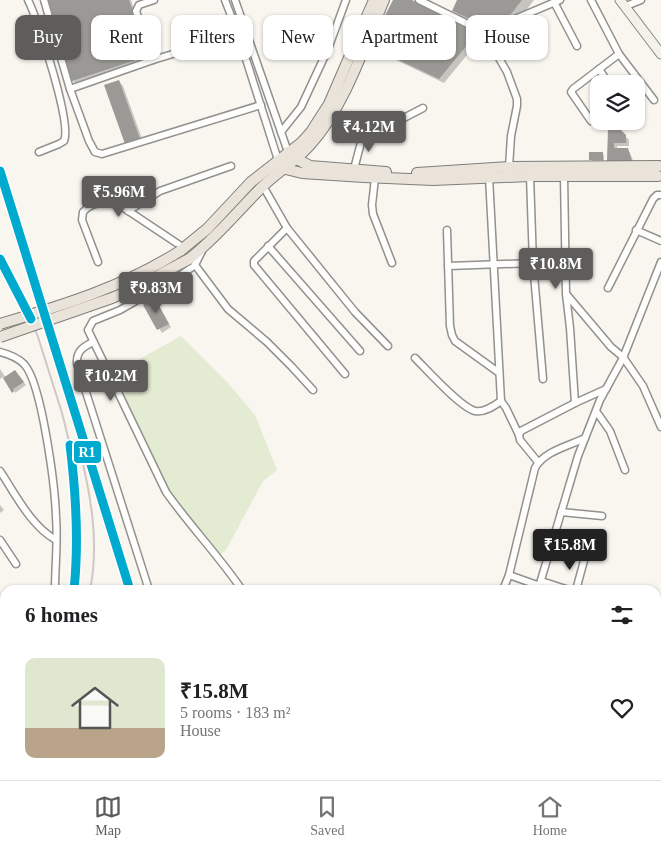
<!DOCTYPE html>
<meta charset="utf-8">
<style>
:root{--surface:#fff;--page:#f6f6f6;--text:#202124;--muted:#757577;--line:#e0e0e0;--accent:#5e5d5b}
body{margin:0;font-family:Georgia,serif;background:var(--page);color:var(--text);height:100vh;display:flex;flex-direction:column;font-size:19px;white-space:nowrap}
*{box-sizing:border-box;margin:0}
p{font-size:16px;color:var(--muted)}
.icon{flex:none;width:28px;height:28px;fill:none;stroke:currentColor;stroke-width:2;stroke-linecap:round;stroke-linejoin:round}
.map{position:relative;flex:1;overflow:hidden}
.details{position:absolute;left:0px;top:585px;width:661px;height:195px;display:flex;flex-direction:column;background:var(--surface);border-radius:15px 15px 0 0;box-shadow:0 1px 4px #0004}
.details>*{flex:none}
.top-card{position:absolute;left:15px;top:15px;width:631px;height:45px;display:flex;gap:10px}
.buttons{position:absolute;left:590px;top:75px;display:grid;gap:10px}
.buttons a{display:grid;place-items:center;width:55px;height:55px;border-radius:10px;background:var(--surface);box-shadow:0 1px 4px #0004;font-size:25px}
.price{position:absolute;translate:-50% -42px;padding:0 11px;border-radius:5px;background:var(--accent);color:#fff;font-size:16px;line-height:32px;filter:drop-shadow(0 1px 2px #0008)}
.price::after{content:'';position:absolute;left:50%;top:30px;width:15px;height:11px;margin-left:-8px;background:inherit;clip-path:polygon(0 0,100% 0,50% 100%)}
.price.on{background:#222;color:#fff}
ul{padding:0;list-style:none}
li{display:flex;align-items:center;gap:15px;height:125px;padding:0 25px}
li span{display:grid;place-items:center;flex:none;width:140px;height:100px;border-radius:10px;color:#555}
li>.icon{margin-inline-start:auto}
span .icon{width:60px;height:60px;fill:#fffc;stroke-width:1}
li b{font-size:21px}
h2{display:flex;justify-content:space-between;align-items:center;height:60px;padding:0 25px;font-size:21px}
.chip{padding:0 18px;border-radius:10px;background:var(--surface);box-shadow:0 1px 4px #0004;font-size:18px;line-height:45px}
.chip.on{background:var(--accent);color:#fff}
.menu{display:flex;justify-content:space-around;align-items:center;height:70px;border-top:1px solid var(--line);background:var(--surface);font-size:14px;color:var(--muted)}
.menu a{display:grid;justify-items:center;gap:2px}
.menu .on{color:var(--accent)}
.map>svg:first-child{display:block}
.green{fill:#e3ebd2}
.shadow{fill:#0003}
.building{fill:#9b9995}
.lines{fill:none;stroke-linecap:round;stroke-linejoin:round}
.street-casing{stroke:#92918e;stroke-width:9}
.secondary-casing{stroke:#888784;stroke-width:11}
.primary-casing{stroke:#7f7e7b;stroke-width:12}
.street{stroke:#fefefd;stroke-width:6}
.secondary{stroke:#f3f1e9;stroke-width:9}
.primary{stroke:#e9e3d9;stroke-width:10}
.rail{stroke:#d3c6c7;stroke-width:2}
.primary-bridge-casing{stroke:#7f7e7b;stroke-width:12;stroke-linecap:butt}
.primary-bridge{stroke:#e9e3d9;stroke-width:10}
.rail-1-casing{stroke:#fff;stroke-width:12}
.rail-1{stroke:#00a9ce;stroke-width:9}
.line-badge{stroke:#fff;stroke-width:2}
.badge-label{font-size:14px;text-anchor:middle;font-weight:bold;fill:#fff}
</style>
<div class="map">
<svg width="661" height="780" viewBox="0 0 661 780">
<rect width="100%" height="100%" fill="#f8f6ef"/>
<polygon class="green" points="181,336 228,383 255,415 277,470 263,481 226,550 219,556 172,498 111,375"/>
<g class="shadow">
<polygon points="47,0 131,0 151,61 77,85 73,81"/>
<polygon points="394,0 409,0 477,33 481,38 444,83 375,50 370,46"/>
<polygon points="458,0 534,0 518,21 495,32 461,18 454,11"/>
<polygon points="119,81 123,86 144,144 130,148"/>
<polygon points="617,128 629,140 629,146 617,146 617,149 626,149 630,153 634,163 612,164 608,160"/>
<polygon points="602,153 604,155 604,161 592,161 590,159"/>
<polygon points="155,300 171,327 162,333 145,305"/>
<polygon points="0,369 6,378 15,371 26,385 15,393 17,395 3,377 0,379"/>
<polygon points="0,505 4,510 0,513"/>
</g>
<g class="building">
<polygon points="45,0 129,0 148,56 72,81"/>
<polygon points="393,0 412,0 478,32 439,79 369,46"/>
<polygon points="457,0 522,0 511,14 487,26 452,11"/>
<polygon points="119,80 140,139 125,144 104,85"/>
<polygon points="618,127 626,135 626,143 614,143 614,148 628,148 632,161 607,161 608,128"/>
<rect x="589" y="152" width="14" height="8"/>
<polygon points="155,298 169,324 157,330 143,305"/>
<polygon points="15,370 24,382 13,389 14,391 12,393 3,378"/>
</g>
<g class="lines">
<defs>
<g id="street">
<path d="M28,0C38,20 72,123 64,141L59,144L39,152"/>
<polyline points="44,0 70,89 89,141 95,152 102,154 261,105"/>
<polyline points="225,0 238,34 278,160"/>
<polyline points="235,0 288,152"/>
<polyline points="419,0 484,32 560,0"/>
<polyline points="591,0 619,54 654,100"/>
<polyline points="554,2 577,46"/>
<polyline points="626,6 641,0"/>
<polyline points="484,32 507,72 517,99 517,106 511,136 509,167"/>
<polyline points="153,60 136,11 139,5 154,0"/>
<polyline points="599,69 609,84"/>
<polyline points="70,89 153,60 238,34"/>
<polyline points="331,116 369,133 375,133 423,108"/>
<polyline points="591,121 571,92 573,89 619,54"/>
<polyline points="281,132 301,107 328,49 346,0"/>
<polyline points="354,169 364,131"/>
<polyline points="530,176 533,263 543,379"/>
<polyline points="564,176 566,294 570,328 575,403"/>
<polyline points="375,178 372,205 373,214 392,263"/>
<polyline points="263,186 287,228 355,312 388,346"/>
<polyline points="128,211 160,191 231,166"/>
<polyline points="287,228 254,261 254,265 345,374"/>
<polyline points="447,230 450,326 452,335 455,341 498,372"/>
<polyline points="636,230 661,241"/>
<polyline points="268,246 360,351"/>
<path d="M202,251L195,265L181,275L120,310L93,321L88,330L166,492C190,526 219,556 242,590"/>
<path d="M98,262L82,220L83,212C93,201 104,202 118,204L184,248"/>
<polyline points="195,265 228,309 267,342 292,367 313,390"/>
<polyline points="448,266 533,263"/>
<polyline points="608,288 653,199 657,195 661,195"/>
<polyline points="567,295 611,347 623,357 643,386 661,427"/>
<path d="M93,342C83,347 76,351 77,364L149,590"/>
<path d="M0,352C8,354 18,358 24,364C42,383 55,487 56,517C58,541 55,566 55,590"/>
<path d="M415,358C427,370 461,408 475,411C484,413 494,406 501,401L489,177"/>
<polyline points="501,401 506,408 519,435"/>
<polyline points="596,411 610,431 625,470"/>
<polyline points="538,462 520,440 519,435 521,431 575,403 606,389"/>
<path d="M0,471C16,495 31,526 56,540"/>
<polyline points="561,512 602,516"/>
<polyline points="0,540 16,564"/>
<polyline points="509,575 540,586"/>
<polyline points="541,581 569,590"/>
<path d="M503,590L509,575L535,468C544,451 569,446 585,438"/>
<polyline points="538,590 578,456 600,400 623,358 661,262"/>
<polyline points="576,590 585,557"/>
<polyline points="0,615 5,622"/>
<polyline points="656,636 661,643"/>
<polyline points="0,688 5,694"/>
<polyline points="656,700 661,706"/>
<polyline points="656,766 661,772"/>
<polyline points="104,775 109,780"/>
<polyline points="152,775 154,780"/>
<polyline points="227,775 229,780"/>
<polyline points="295,775 298,780"/>
<polyline points="333,775 337,780"/>
<polyline points="364,775 368,780"/>
<polyline points="416,775 419,780"/>
<polyline points="506,775 510,780"/>
<polyline points="563,775 567,780"/>
<polyline points="614,775 617,780"/>
<polyline points="1,780 5,772"/>
<polyline points="464,780 467,775"/>
</g>
<polyline id="secondary" points="620,0 661,54"/>
<g id="primary">
<polyline points="288,152 297,159 310,166 386,172"/>
<polyline points="278,160 286,169 302,173 364,177 433,180 530,176 658,176"/>
<polyline points="417,173 509,167 659,166"/>
<polyline points="180,251 207,229 251,182 301,143 311,132 329,104 374,0"/>
<path d="M189,259C215,239 236,213 259,190C274,174 294,163 310,145C344,108 364,46 384,0"/>
</g>
</defs>
<use href="#street" class="street-casing"/>
<use href="#secondary" class="secondary-casing"/>
<use href="#primary" class="primary-casing"/>
<use href="#street" class="street"/>
<use href="#secondary" class="secondary"/>
<use href="#primary" class="primary"/>
<g class="rail">
<polyline points="0,171 33,277"/>
<polyline points="0,259 30,317 38,337 62,413 70,445 74,479 76,513 74,590"/>
<path d="M78,443C90,491 100,541 90,590"/>
<polyline points="23,780 25,775"/>
</g>
<defs>
<g id="primary-bridge">
<path d="M0,324C64,305 123,287 180,251"/>
<polyline points="0,337 112,298 135,288 189,259"/>
</g>
</defs>
<use href="#primary-bridge" class="primary-bridge-casing"/>
<use href="#primary-bridge" class="primary-bridge"/>
<defs>
<g id="rail-1">
<polyline points="0,171 130,590"/>
<polyline points="0,259 31,319"/>
<path d="M70,445C76,493 79,542 74,590"/>
</g>
</defs>
<use href="#rail-1" class="rail-1-casing"/>
<use href="#rail-1" class="rail-1"/>
</g>
<rect class="line-badge" x="73" y="440" width="29" height="24" rx="5" fill="#00a9ce"/>
<g class="badge-label">
<text x="87" y="457">R1</text>
</g>
</svg>
<div class="buttons">
<a><svg class="icon" aria-label="layers" viewBox="0 0 24 24"><path d="M12 4l9 5-9 5-9-5zM3 14l9 5 9-5"/></svg></a>
</div>
<b class="price" style="left:369px;top:153px">₹4.12M</b>
<b class="price" style="left:119px;top:218px">₹5.96M</b>
<b class="price" style="left:556px;top:290px">₹10.8M</b>
<b class="price" style="left:156px;top:314px">₹9.83M</b>
<b class="price" style="left:111px;top:402px">₹10.2M</b>
<b class="price on" style="left:570px;top:571px">₹15.8M</b>
<div class="top-card">
<a class="chip on">Buy</a>
<a class="chip">Rent</a>
<a class="chip">Filters</a>
<a class="chip">New</a>
<a class="chip">Apartment</a>
<a class="chip">House</a>
</div>
<section class="details">
<h2>6 homes<svg class="icon" aria-label="filters" viewBox="0 0 24 24"><path d="M4 7h16M4 17h16"/><circle cx="9" cy="7" r="2"/><circle cx="15" cy="17" r="2"/></svg></h2>
<ul>
<li><span style="background:linear-gradient(#dfe7d0 70%,#b9a48a 0)"><svg class="icon" aria-label="home" viewBox="0 0 24 24"><path d="M3 11l9-7 9 7M6 9v11h12V9"/></svg></span><div><b>₹15.8M</b><p>5 rooms · 183 m²</p><p>House</p></div><svg class="icon" aria-label="heart" viewBox="0 0 24 24"><path d="M12 20l-8-8c-3-5 5-10 8-4 3-6 11-1 8 4z"/></svg></li>
</ul>
</section>
</div>
<nav class="menu">
<a class="on"><svg class="icon" aria-label="map" viewBox="0 0 24 24"><path d="M3 6l6-2 6 2 6-2v14l-6 2-6-2-6 2zM9 4v14M15 6v14"/></svg>Map</a>
<a><svg class="icon" aria-label="saved" viewBox="0 0 24 24"><path d="M7 4h10v16l-5-4-5 4z"/></svg>Saved</a>
<a><svg class="icon" aria-label="home" viewBox="0 0 24 24"><path d="M3 11l9-7 9 7M6 9v11h12V9"/></svg>Home</a>
</nav>
